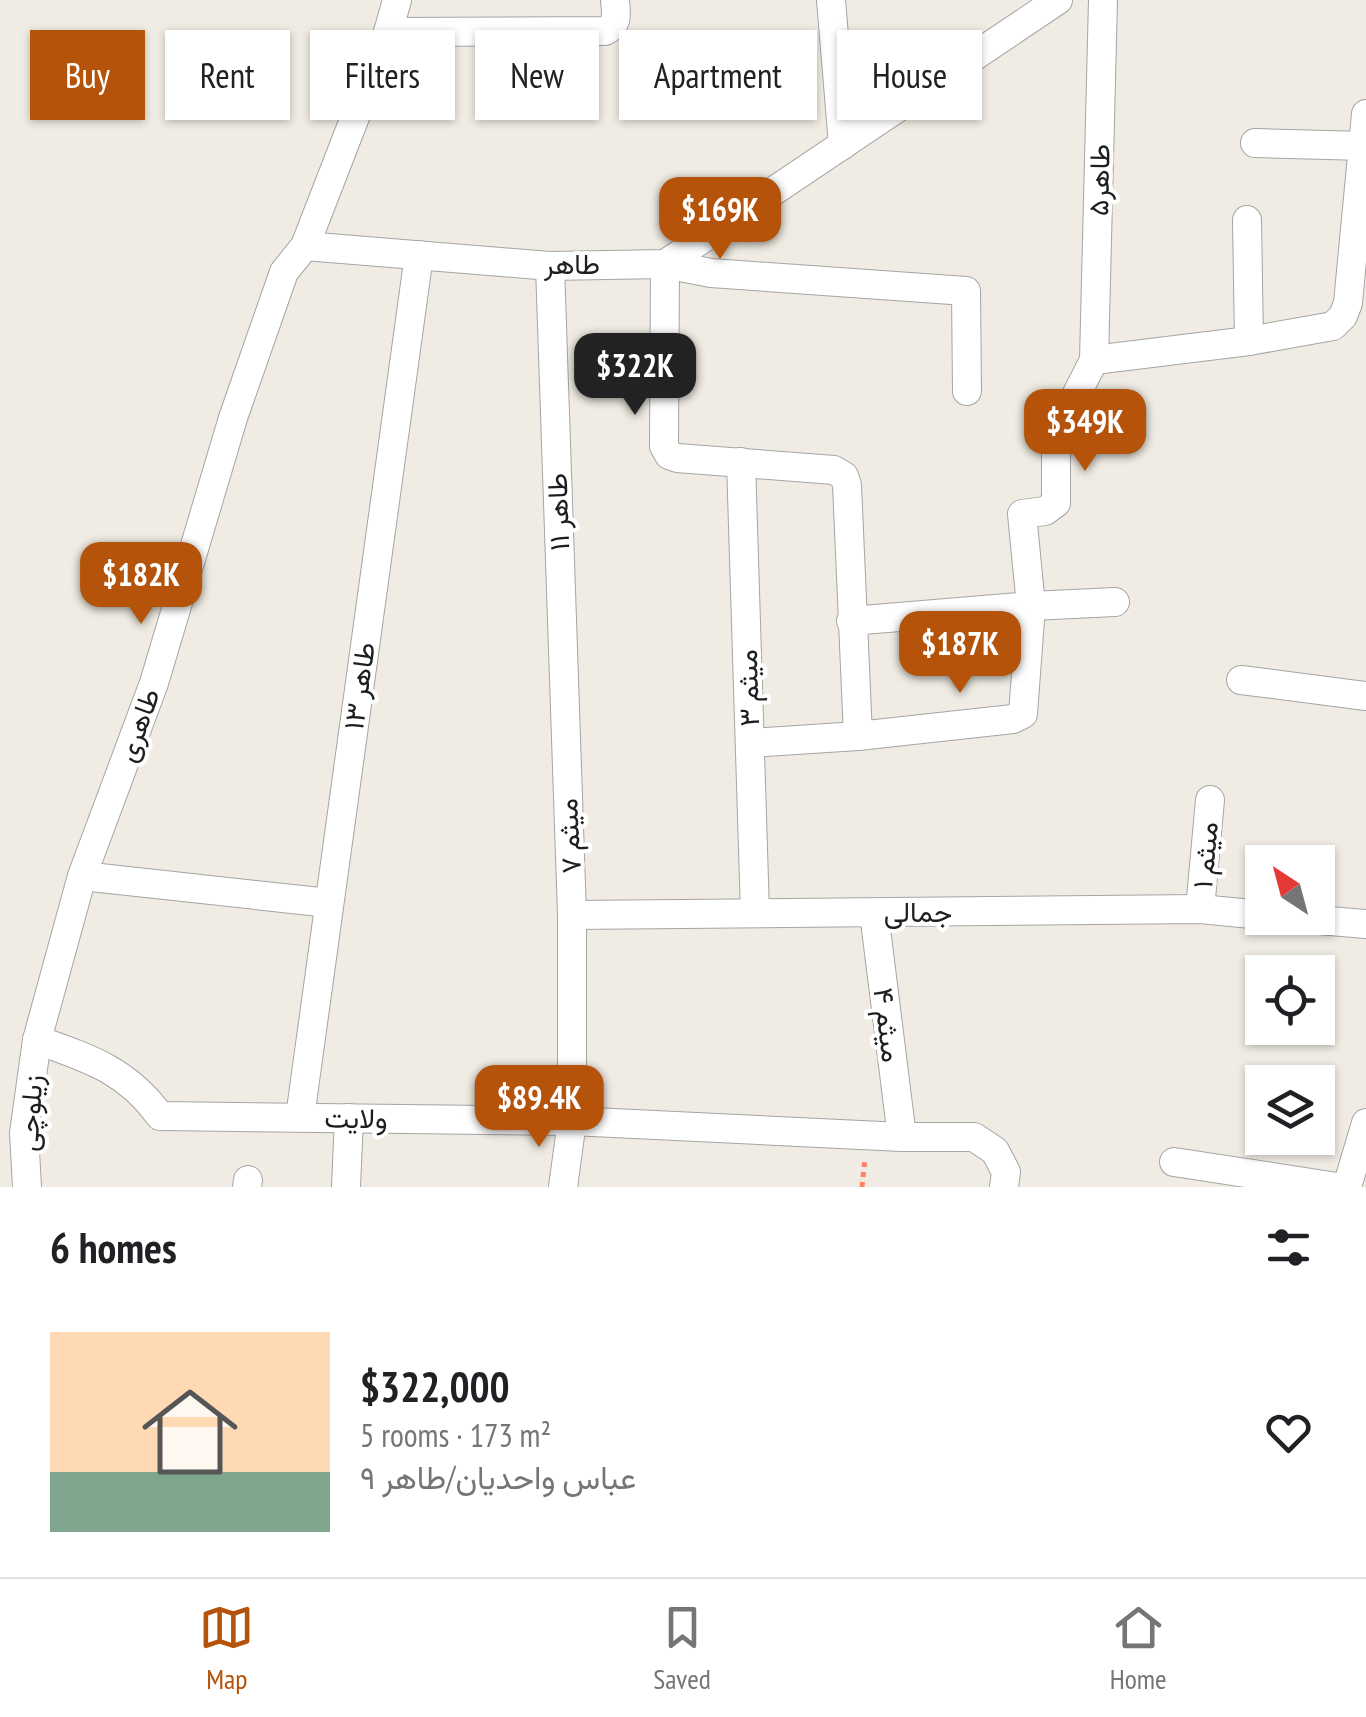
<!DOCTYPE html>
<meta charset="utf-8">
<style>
:root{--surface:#fff;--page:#f2f2f2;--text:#202124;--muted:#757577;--line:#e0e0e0;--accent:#b45309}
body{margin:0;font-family:"PT Sans Narrow",Vazirmatn,sans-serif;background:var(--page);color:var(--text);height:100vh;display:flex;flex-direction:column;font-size:38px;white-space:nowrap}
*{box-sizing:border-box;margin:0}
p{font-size:32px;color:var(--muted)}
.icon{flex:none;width:55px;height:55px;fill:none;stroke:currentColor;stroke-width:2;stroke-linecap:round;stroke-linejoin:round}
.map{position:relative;height:1187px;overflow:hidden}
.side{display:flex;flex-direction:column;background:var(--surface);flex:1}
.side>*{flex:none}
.banner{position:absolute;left:30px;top:30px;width:1308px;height:90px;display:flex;gap:20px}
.needle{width:65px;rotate:324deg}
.controls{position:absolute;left:1245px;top:845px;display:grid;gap:20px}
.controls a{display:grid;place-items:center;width:90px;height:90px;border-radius:0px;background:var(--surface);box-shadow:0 2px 8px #0004;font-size:50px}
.price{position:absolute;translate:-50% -85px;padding:0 22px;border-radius:20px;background:var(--accent);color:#fff;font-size:32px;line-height:65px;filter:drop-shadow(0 2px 5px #0008)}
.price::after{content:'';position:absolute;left:50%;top:60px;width:30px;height:22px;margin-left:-15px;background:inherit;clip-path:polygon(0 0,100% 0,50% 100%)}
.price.on{background:#222;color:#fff}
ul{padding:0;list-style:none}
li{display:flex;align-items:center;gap:30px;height:250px;padding:0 50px}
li+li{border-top:2px solid var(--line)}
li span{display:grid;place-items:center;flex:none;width:280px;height:200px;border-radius:0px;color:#555}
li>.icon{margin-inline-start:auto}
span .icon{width:120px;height:120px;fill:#fffc;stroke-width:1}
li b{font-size:42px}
h2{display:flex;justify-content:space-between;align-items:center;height:120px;padding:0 50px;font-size:42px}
.tag{padding:0 35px;border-radius:0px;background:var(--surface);box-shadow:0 2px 8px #0004;font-size:35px;line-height:90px}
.tag.on{background:var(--accent);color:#fff}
.menu{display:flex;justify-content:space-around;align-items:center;height:140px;border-top:2px solid var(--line);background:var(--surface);font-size:28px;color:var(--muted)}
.menu a{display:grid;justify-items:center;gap:5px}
.menu .on{color:var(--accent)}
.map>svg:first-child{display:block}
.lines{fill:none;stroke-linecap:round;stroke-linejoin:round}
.minor-casing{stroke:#a5a5a5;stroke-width:30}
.path{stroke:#ff8165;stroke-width:5;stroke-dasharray:5 5;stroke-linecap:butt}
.minor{stroke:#fff;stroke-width:28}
.labels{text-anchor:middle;stroke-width:8;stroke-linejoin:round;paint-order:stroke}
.street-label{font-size:28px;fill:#1e1e1e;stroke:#fff}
</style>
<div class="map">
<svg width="1366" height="1187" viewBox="0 0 1366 1187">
<rect width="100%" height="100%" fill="#f0ece3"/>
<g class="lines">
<defs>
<g id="minor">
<polyline points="831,0 843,145"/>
<path d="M388,32L605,31C619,24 616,14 615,0"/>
<polyline points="1255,143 1365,146"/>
<polyline points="1247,220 1249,341"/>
<polyline points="305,246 550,266 665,264 1058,0"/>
<polyline points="550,266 572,915 572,1121 563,1187"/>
<polyline points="1094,360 1249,341 1333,326 1343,316 1348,303 1366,114"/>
<polyline points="741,462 755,913"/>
<polyline points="851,621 1031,606 1115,602"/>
<polyline points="1241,680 1366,696"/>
<polyline points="858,736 847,485 844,476 834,470 677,458 669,455 664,446 665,264 711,273 966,291 967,391"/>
<polyline points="750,743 858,736 1013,719 1023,714 1031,606 1022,514 1045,511 1056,503 1056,454 1062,423 1094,360 1103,0"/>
<polyline points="82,876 329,903"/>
<polyline points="1200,909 1210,800"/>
<polyline points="874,913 902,1137"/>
<polyline points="572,915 1200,909 1262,915"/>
<polyline points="1294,918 1366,924"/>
<path d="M37,1040C88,1058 127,1070 160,1116L572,1121L902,1137H974L995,1151L1006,1172L1004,1187"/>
<polyline points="300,1117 419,255"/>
<polyline points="1174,1162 1337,1187"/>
<polyline points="27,1187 24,1133 37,1040 82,876 154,683 233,418 284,272 305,246 388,32 397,0"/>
<polyline points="247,1187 248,1180"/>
<polyline points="346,1187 349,1118"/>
<polyline points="1347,1187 1366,1123"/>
</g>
</defs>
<use href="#minor" class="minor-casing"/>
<polyline class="path" points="862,1187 865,1158"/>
<use href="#minor" class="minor"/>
</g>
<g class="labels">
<g class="street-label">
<text transform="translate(1099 180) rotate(-89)" y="10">طاهر۵</text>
<text x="572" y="274">طاهر</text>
<text transform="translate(558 512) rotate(-92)" y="10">طاهر ۱۱</text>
<text transform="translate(359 686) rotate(-82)" y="10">طاهر ۱۳</text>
<text transform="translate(748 688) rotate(-92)" y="10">میثم ۳</text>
<text transform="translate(138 725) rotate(-70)" y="10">طاهری</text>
<text transform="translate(569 836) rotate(-93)" y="10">میثم ۷</text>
<text transform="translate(1205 855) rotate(-85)" y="10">میثم ۱</text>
<text x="918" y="922">جمالی</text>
<text transform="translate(888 1025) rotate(83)" y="10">میثم ۴</text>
<text transform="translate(30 1113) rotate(-86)" y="10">زیلوچی</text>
<text transform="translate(356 1118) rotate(1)" y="10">ولایت</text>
</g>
</g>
</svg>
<div class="controls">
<a><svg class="needle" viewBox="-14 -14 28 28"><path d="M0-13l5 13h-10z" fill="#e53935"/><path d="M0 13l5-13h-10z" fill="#757577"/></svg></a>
<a><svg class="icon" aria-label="locate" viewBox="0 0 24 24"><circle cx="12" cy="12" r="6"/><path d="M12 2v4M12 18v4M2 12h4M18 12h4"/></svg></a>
<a><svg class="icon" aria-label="layers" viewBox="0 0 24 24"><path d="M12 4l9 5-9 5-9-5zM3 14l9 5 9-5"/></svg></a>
</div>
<b class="price" style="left:720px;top:262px">$169K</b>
<b class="price on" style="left:635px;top:418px">$322K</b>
<b class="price" style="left:1085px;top:474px">$349K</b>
<b class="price" style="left:141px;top:627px">$182K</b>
<b class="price" style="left:960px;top:696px">$187K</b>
<b class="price" style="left:539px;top:1150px">$89.4K</b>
<div class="banner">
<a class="tag on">Buy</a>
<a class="tag">Rent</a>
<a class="tag">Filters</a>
<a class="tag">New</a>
<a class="tag">Apartment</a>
<a class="tag">House</a>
</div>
</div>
<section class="side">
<h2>6 homes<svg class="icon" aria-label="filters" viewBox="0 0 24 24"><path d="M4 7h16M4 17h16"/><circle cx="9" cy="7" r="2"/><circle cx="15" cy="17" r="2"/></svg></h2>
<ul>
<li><span style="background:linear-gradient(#ffd9b3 70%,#7fa58c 0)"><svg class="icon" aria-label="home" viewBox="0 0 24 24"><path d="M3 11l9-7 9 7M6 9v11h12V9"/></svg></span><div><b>$322,000</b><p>5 rooms · 173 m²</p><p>عباس واحدیان/طاهر ۹</p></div><svg class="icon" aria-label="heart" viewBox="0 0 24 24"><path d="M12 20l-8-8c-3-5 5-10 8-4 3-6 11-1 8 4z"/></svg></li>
</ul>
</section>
<nav class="menu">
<a class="on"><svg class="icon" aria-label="map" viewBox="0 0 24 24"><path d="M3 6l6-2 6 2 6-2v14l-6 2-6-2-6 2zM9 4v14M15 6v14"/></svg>Map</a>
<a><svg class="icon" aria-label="saved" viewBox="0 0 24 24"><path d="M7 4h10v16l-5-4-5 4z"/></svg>Saved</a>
<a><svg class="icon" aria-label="home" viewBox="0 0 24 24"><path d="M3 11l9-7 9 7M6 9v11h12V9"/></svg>Home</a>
</nav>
